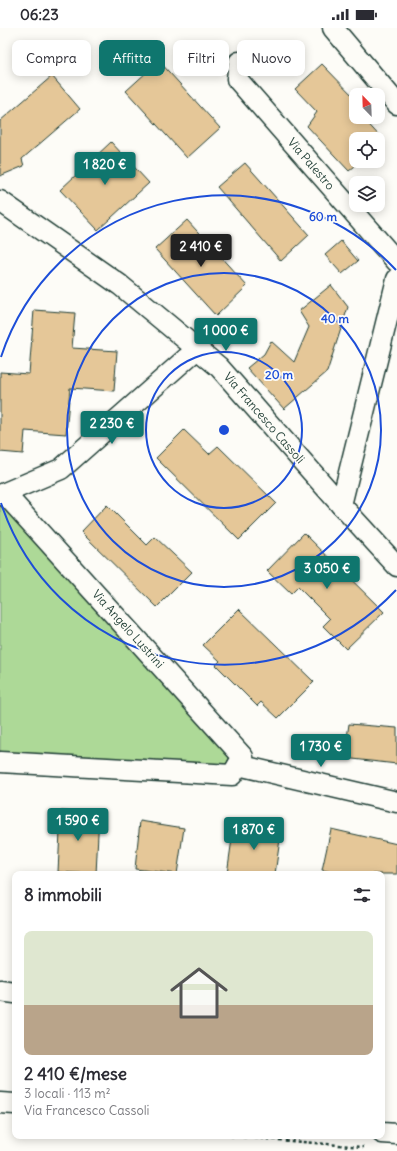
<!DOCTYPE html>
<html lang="it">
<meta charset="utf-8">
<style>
:root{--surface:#fff;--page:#f2f2f3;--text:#2b2b33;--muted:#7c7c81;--line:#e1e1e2;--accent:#0f766e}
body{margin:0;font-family:Delius,sans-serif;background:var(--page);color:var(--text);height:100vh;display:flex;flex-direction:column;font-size:15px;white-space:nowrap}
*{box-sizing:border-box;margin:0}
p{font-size:13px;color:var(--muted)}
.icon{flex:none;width:22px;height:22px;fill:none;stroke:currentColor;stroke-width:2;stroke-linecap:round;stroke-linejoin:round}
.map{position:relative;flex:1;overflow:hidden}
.side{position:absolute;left:12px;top:843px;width:373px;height:268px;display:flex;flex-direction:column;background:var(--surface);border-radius:8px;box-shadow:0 2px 10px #0003}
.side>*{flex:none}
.banner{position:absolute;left:12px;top:12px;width:373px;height:36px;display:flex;gap:8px}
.needle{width:26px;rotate:337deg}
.controls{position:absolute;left:349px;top:60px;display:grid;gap:8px}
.controls a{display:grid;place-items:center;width:36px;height:36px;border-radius:8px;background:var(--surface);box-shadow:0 2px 10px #0003;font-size:20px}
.price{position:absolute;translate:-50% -34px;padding:0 9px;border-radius:4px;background:var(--accent);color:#fff;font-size:13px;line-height:26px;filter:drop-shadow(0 1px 2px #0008)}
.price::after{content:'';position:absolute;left:50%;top:24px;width:12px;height:9px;margin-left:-6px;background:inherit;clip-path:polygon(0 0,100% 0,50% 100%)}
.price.active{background:#222;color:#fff}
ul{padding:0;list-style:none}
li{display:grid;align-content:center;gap:8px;height:212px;padding:0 12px}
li+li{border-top:1px solid var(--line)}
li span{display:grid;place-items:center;height:124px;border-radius:8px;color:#555}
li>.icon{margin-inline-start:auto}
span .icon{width:72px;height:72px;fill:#fffc;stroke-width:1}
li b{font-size:17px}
h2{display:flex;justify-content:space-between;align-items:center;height:48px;padding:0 12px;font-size:17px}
.tag{padding:0 14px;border-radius:8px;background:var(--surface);box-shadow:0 2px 10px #0003;font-size:14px;line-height:36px}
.tag.active{background:var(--accent);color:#fff}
.status{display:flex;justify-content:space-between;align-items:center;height:28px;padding:0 20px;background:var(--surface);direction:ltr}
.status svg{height:11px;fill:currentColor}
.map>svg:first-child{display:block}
.green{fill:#add997;stroke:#668b66}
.building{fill:#e5c798;stroke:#1f3d34}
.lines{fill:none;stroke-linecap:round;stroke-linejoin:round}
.minor-casing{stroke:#1f3d34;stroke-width:23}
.path{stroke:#1f3d34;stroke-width:2.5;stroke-dasharray:3 3;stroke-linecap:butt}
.minor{stroke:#fdfcf7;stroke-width:20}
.ring{fill:none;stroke:#1d4ed8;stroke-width:2}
.labels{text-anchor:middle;stroke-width:3.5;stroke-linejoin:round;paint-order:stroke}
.street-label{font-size:12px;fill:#1f3d34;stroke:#fdfcf7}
.centre{fill:#1d4ed8;stroke:#fdfcf7;stroke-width:2}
.ring-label{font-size:12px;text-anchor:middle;font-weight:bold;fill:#1d4ed8;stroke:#fdfcf7;stroke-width:3.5;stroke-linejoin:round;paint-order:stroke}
</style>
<div class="status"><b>06:23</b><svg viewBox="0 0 49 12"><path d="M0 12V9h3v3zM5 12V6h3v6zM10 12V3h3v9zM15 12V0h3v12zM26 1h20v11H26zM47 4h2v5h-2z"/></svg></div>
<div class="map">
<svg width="397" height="1123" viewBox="0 0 397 1123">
<rect width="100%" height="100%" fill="#fdfcf7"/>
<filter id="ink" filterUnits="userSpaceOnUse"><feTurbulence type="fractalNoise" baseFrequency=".025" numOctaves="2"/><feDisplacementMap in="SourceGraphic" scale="8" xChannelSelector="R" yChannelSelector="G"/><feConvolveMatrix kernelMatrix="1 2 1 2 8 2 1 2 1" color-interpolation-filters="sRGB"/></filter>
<g filter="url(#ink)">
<polygon class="green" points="0,467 243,729 232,747 0,734"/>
<g class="building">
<polygon points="159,33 220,100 187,130 126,63"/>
<polygon points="322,36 356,71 356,89 362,89 384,113 378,118 378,111 356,111 356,133 361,133 349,143 307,98 317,84 295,61"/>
<polygon points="52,48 80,81 22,131 24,138 0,148 0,93"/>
<polygon points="111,114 149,155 98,202 60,162"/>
<polygon points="245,135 309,207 281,233 217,159"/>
<polygon points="187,192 247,258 216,288 155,221"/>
<polygon points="341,213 358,233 342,246 325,227"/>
<polygon points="331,257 348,279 327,344 284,381 247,340 264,326 271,313 294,334 309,299 299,283"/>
<polygon points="34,282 75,285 72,320 117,323 114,363 70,360 66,406 25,403 23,426 0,424 0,344 29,346"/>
<polygon points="184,402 209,426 218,418 276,475 239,512 156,430"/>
<polygon points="107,477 147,517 155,509 192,544 157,579 81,504"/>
<polygon points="304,505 384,584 346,621 323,598 330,591 298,559 291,566 267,543"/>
<polygon points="239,581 314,654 278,690 261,674 257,678 216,637 220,633 203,617"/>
<polygon points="349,696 397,700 397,736 344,730"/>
<polygon points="61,783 99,785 96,846 58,844"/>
<polygon points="140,793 184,800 177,846 135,841"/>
<polygon points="234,797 281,804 275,846 227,846"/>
<polygon points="331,801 397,816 397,846 342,846 322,842"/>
</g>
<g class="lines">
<defs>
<g id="minor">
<polyline points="333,0 397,76"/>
<polyline points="239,34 237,51 397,234"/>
<polyline points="0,173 120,257 219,339 341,477 397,538"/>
<polyline points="0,467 61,441 197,321"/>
<polyline points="341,477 397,251"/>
<polyline points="0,734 232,747 243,729 5,466"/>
<polyline points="238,737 397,774"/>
<polyline points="0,963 15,965"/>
<polyline points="0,1075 15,1076"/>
<polyline points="382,1105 397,1106"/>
</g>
</defs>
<use href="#minor" class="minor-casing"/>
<polyline class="path" points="231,1108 364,1119"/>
<use href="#minor" class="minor"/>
</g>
</g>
<g class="ring">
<circle cx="224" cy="402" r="78"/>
<circle cx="224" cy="402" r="157"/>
<path d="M396 562A235 235 0 0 1 1 475M1 329A235 235 0 0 1 396 242"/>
</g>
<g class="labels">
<g class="street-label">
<text transform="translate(311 136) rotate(49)" y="4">Via Palestro</text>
<text transform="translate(264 390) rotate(49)" y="4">Via Francesco Cassoli</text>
<text transform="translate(128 601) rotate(48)" y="4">Via Angelo Lustrini</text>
</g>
</g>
<circle cx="224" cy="402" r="6" class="centre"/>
<g class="ring-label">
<text x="323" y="193">60 m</text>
<text x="335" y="295">40 m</text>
<text x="279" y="351">20 m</text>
</g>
</svg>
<div class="controls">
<a><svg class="needle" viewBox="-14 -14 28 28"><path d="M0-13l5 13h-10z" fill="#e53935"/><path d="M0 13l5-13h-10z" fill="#7c7c81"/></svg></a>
<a><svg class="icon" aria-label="locate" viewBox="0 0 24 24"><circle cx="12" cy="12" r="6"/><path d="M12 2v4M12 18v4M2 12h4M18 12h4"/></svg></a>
<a><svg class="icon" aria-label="layers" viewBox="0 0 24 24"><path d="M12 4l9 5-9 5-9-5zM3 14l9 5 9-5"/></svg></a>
</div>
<b class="price" style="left:105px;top:158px">1 820 €</b>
<b class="price active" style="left:201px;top:240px">2 410 €</b>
<b class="price" style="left:226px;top:324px">1 000 €</b>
<b class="price" style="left:112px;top:417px">2 230 €</b>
<b class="price" style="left:327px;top:562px">3 050 €</b>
<b class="price" style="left:321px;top:740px">1 730 €</b>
<b class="price" style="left:78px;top:814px">1 590 €</b>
<b class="price" style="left:254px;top:823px">1 870 €</b>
<div class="banner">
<a class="tag">Compra</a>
<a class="tag active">Affitta</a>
<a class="tag">Filtri</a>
<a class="tag">Nuovo</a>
</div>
<section class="side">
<h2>8 immobili<svg class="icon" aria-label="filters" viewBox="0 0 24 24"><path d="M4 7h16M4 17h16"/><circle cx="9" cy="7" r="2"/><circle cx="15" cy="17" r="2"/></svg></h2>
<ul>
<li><span style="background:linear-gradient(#dfe7d0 60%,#b9a48a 0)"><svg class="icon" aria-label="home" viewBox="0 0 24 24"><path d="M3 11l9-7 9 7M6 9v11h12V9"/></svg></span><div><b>2 410 €/mese</b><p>3 locali · 113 m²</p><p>Via Francesco Cassoli</p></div></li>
</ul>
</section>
</div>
